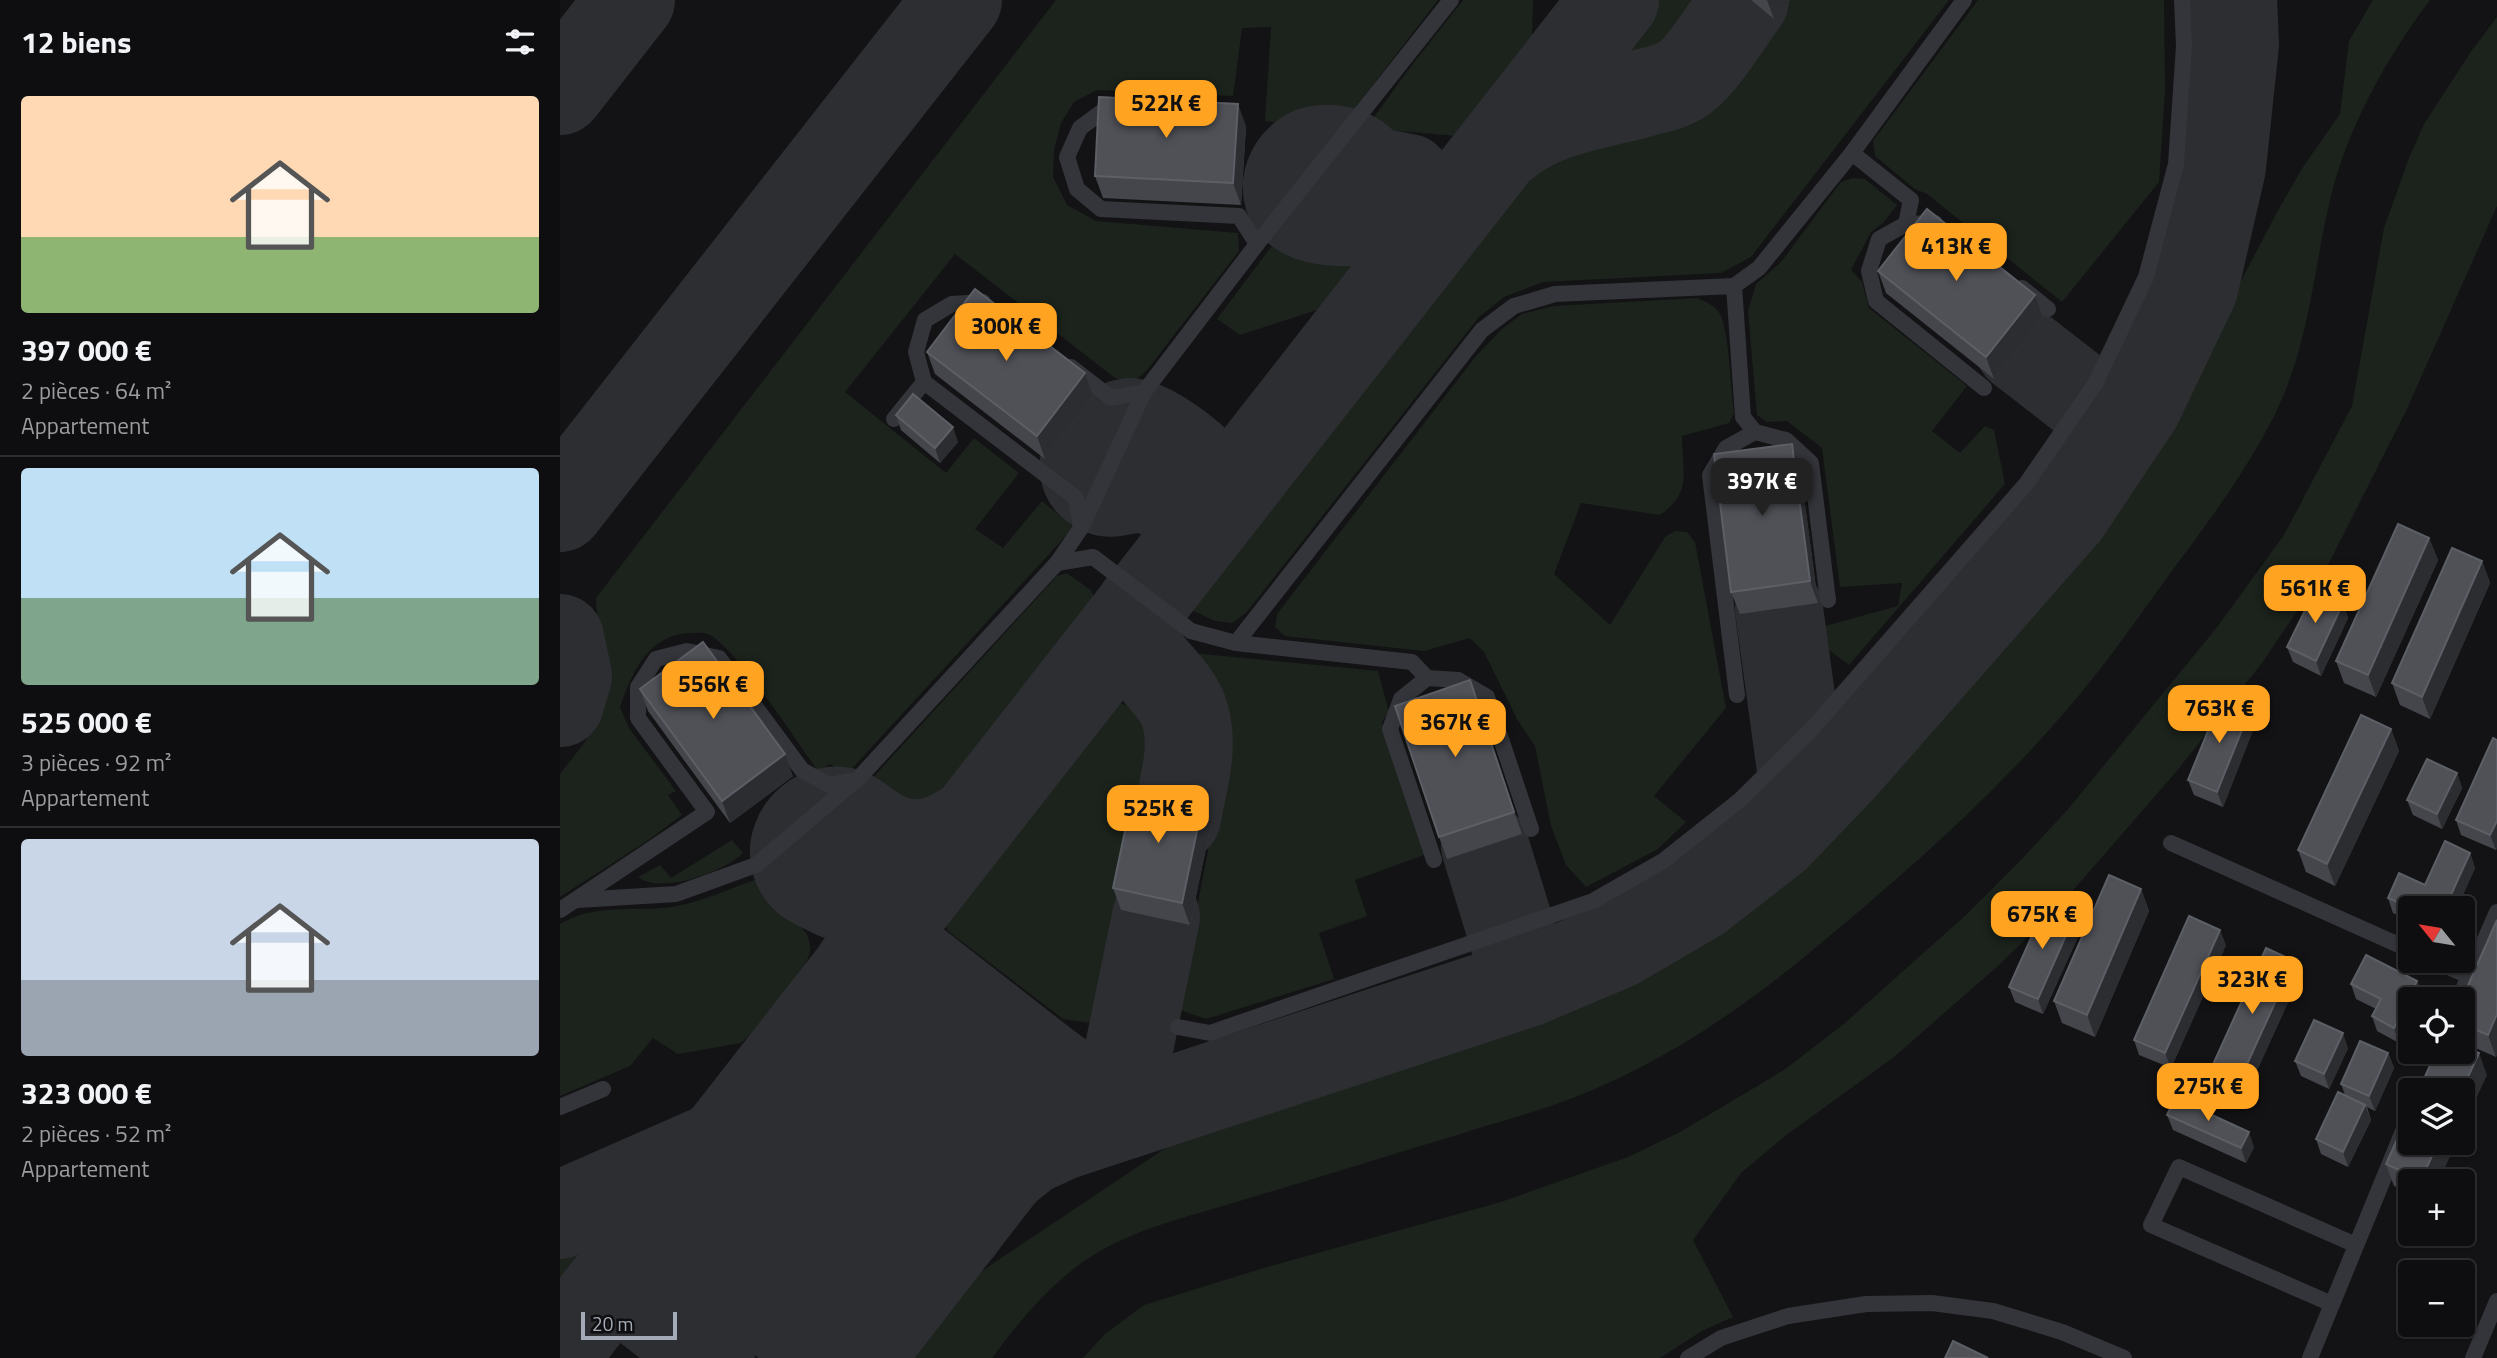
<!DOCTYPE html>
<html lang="fr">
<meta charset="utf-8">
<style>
:root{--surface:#0e0e10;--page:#1c1c1e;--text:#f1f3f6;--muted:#9b9c9f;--line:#2e2e30;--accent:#ffa321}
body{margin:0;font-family:"Titillium Web",sans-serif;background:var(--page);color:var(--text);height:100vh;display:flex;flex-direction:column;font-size:26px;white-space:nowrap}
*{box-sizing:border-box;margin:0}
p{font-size:23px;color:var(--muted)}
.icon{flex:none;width:38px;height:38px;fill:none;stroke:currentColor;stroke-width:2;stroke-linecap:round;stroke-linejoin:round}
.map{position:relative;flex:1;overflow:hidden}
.sheet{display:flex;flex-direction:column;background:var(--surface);width:560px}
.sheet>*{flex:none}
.needle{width:46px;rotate:300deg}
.fabs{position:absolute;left:1838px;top:896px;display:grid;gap:14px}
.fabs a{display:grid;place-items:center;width:77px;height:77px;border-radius:7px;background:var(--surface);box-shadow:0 2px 5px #0004,0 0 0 2px var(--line);font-size:35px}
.scale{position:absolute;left:21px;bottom:18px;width:96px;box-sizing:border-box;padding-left:7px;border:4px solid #a4abb7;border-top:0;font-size:19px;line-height:24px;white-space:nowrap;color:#a4abb7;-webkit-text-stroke:5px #0e0e10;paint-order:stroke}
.price{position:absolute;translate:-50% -60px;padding:0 16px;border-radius:14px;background:var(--accent);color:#111;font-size:23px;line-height:46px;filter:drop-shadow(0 2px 4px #0008)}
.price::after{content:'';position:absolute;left:50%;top:42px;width:21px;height:16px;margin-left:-10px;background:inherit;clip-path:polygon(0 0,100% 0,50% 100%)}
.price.on{background:#222;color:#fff}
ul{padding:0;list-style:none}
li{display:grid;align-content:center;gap:14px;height:371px;padding:0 21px}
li+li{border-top:2px solid var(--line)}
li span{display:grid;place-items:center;height:217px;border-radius:7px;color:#555}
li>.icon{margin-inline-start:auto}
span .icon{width:126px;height:126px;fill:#fffc;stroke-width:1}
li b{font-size:30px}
h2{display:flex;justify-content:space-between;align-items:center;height:84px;padding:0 21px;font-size:30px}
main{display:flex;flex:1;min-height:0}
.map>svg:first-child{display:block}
.green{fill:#1b231c}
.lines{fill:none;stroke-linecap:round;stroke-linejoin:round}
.taxiway{stroke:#2d2e32;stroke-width:88}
.lane{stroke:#34353a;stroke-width:16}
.wall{fill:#44464b}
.shaded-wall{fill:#2c2d31}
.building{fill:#4f5157;stroke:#5c5f66;stroke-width:2}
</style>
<main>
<section class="sheet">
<h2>12 biens<svg class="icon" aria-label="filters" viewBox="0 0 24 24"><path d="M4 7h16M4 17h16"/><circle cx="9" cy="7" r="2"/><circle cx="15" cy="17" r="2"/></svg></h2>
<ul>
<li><span style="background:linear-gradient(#ffd9b3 65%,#8fb573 0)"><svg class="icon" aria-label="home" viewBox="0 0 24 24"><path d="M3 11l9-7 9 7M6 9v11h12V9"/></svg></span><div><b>397 000 €</b><p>2 pièces · 64 m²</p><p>Appartement</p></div></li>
<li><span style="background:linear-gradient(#bfe0f5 60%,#7fa58c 0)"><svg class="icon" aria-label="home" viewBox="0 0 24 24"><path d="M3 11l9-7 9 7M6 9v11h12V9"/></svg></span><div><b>525 000 €</b><p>3 pièces · 92 m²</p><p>Appartement</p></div></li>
<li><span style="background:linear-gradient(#c9d6e8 65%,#9aa5b1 0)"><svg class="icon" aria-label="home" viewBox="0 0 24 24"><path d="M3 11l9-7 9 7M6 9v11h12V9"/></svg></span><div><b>323 000 €</b><p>2 pièces · 52 m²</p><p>Appartement</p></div></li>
</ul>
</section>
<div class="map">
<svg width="1937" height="1358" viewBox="0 0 1937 1358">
<rect width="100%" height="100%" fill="#131315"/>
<g class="green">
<path d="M496,0H878L779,129L705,121L711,27L682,28L673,96L537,90L514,102L501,123L494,150L493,177L507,205L536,221L678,233L679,251L587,370L572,384L555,378L395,254L285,392L386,473L414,438L459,473L415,529L443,548L482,501L514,527L287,774L270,764L258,771C237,742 175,646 148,634C143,632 137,633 132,633C89,633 72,672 60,707L69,728L116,791L108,795L122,815L87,841L0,897V774L25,742L36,720L42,696L36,598Z"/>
<polygon points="903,0 973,0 972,39 897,136 806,128 849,69"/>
<polygon points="1098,0 1136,0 1096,48 1050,62"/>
<polygon points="1230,0 1389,0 1191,257 1161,273 983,282 944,297 919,317 686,613 672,623 655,621 627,608 967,167 1138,112"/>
<polygon points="1418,0 1604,0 1605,91 1599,182 1502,302 1367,194 1355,189 1315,156 1313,141"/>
<path d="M1813,0H1870C1827,57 1788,127 1771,196C1756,257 1751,322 1729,381C1707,443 1654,515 1614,568C1587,605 1561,643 1533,678C1452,780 1354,866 1254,949C1176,1014 1091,1071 994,1105C961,1116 927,1125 894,1136C827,1156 760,1177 693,1197C639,1214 584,1225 535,1254C493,1280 461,1319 432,1358H353L416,1275L619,1139L1010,1009C1124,958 1206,902 1295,815L1562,505L1585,473L1642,370L1659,323L1716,214L1743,167L1780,114L1789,41Z"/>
<polygon points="1937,17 1937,206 1846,411 1767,567 1702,663 1616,772 1502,903 1439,965 1334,1057 1225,1136 1181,1173 1133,1240 1173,1317 1142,1331 1100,1358 523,1358 545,1334 584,1305 707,1267 941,1202 1068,1157 1120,1132 1224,1070 1285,1023 1406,915 1458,863 1509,808 1658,626 1724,535 1792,406 1824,228 1849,158 1864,124 1910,53"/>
<polygon points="1293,178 1305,179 1337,205 1323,223 1311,232 1291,270 1302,282 1309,308 1407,386 1372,431 1400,453 1425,426 1434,430 1445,484 1289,665 1269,650 1265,626 1338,606 1342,583 1280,587 1262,448 1227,421 1207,422 1197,415 1188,311 1196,284 1221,262 1281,182"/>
<path d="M714,243C732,244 778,240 792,251C797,255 797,260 797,266L766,307L680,335L657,319Z"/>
<path d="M1137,298C1146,302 1155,305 1160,314C1169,330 1171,391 1174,413L1169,423L1122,436C1122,472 1133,492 1100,515L1021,503L994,574L1050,625L1105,537L1115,531L1127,532L1135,542L1166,708L1094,796L1126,822L1098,849L1026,887L1006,865L991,826L975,746L957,719L924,652L910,638L864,651L725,636L715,627L717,614L916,356L942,329L962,314L994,306Z"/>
<polygon points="507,573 532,591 534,599 388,787 361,811 348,807 307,784 497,576"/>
<path d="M633,653L818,671L829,712L822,722L824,733L864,855L795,880L807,916L759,933L774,979L646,1019L617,1009L668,749C669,704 656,689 633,653Z"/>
<path d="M561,704C585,709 590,722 595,744L538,1024L503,1019L388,931L382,917L548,705Z"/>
<path d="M172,840L183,853C165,872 100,895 78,877L100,865L111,878Z"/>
<path d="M200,878L247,934C252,947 251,954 244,966L192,1033L181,1043L118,1054L93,1038L70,1066L0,1096V924C35,903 74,912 112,907C142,902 171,888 200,878Z"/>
<polygon points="0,1242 12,1249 17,1257 13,1271 0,1287"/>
</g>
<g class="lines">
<g class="taxiway">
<polyline points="0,91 71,0"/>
<path d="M944,145C981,113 1033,106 1080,94C1093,90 1109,88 1121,80C1141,69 1170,20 1185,0"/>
<path d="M833,283C841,263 849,250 838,229C831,227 824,224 817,223C794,221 764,226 743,214C711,196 731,150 763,149C776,148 789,152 799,159C803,162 807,167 811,169C822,174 837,175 848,178"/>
<polyline points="1459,348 1562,428"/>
<path d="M601,495C595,493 588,489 581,489C566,488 552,497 539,490C502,469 539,426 569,422C587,420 644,462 650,479C656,494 651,507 647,521"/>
<polyline points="0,508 398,0"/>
<path d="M581,605C579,612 575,620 574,626C573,662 616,682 625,715C635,749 623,783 617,817"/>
<polyline points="1219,609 1246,806"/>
<polyline points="0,638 8,676 0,703"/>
<polyline points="925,846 967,983"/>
<path d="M275,895C267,890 254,886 247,880C220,857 238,816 270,811C290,808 299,820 313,829C350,854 380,843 413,821"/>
<path d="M290,1008C252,1009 236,1038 257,1070L395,1178C402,1182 408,1186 416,1186C441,1187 458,1157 450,1136"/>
<path d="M485,1064L348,957C305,940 277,976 303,1013L440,1121C448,1126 457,1131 467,1129C484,1125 502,1107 499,1088C497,1079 491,1071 485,1064C502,1076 527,1100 550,1085C555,1081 560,1073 565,1068L596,917"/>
<path d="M227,1067C201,1078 199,1106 213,1127L350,1235C375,1249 401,1240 408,1211"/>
<path d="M199,1124C162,1123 148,1156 168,1185L305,1294C313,1298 323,1303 332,1301C354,1296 368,1270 360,1250"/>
<path d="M155,1181C117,1181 103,1212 123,1243L261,1351L276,1358"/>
<polyline points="0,1215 150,1149"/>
<path d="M110,1239C71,1237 61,1270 77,1300L151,1358"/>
<polyline points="0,1349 1055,0"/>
<polyline points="299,1358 444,1171 469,1151 502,1136 967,983 1057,945 1139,897 1216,837 1284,766 1506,513 1578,405 1634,288 1662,167 1675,44 1673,0"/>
</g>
<g class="lane">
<polyline points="558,108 547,108 520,128 507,157 517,189 541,209 679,216 697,244"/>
<polyline points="1292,153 1404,0"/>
<polyline points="1375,223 1346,224 1319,239 1309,271 1316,301 1424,388"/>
<polyline points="1174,286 1199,268 1292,153 1351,200 1346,224"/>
<polyline points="1462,288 1488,309"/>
<polyline points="511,367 551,398 584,392 697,244 891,0"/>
<polyline points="334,419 364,382"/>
<polyline points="521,528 584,392"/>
<polyline points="497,563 533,557 631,631 676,643 852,662 867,678"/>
<polyline points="676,643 922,330 954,306 995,294 1174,286 1183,417 1195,432"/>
<polyline points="1177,695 1150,475 1166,448 1195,432 1226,440 1251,463 1268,600"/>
<polyline points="1611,843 1850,950"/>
<polyline points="874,860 830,729 841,699 867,678 898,680 927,697 971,829"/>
<polyline points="18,900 116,894 196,865 295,781"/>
<polyline points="0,910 147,812 78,718 78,687 96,659 127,651 159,658 242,770 269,785 297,780 497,563 521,528 516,498 364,382 356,352 365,320 392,304 423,302"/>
<polyline points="1874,961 1909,976 1899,999"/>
<polyline points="1909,976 1937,912"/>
<polyline points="618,1027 650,1033 1033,901 1103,861 1180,800 1250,731 1466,484 1535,384 1586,277 1616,164 1624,46 1622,0"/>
<polyline points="0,1107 43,1089"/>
<polyline points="1772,1304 1591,1225 1619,1167 1796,1245"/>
<polyline points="1128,1358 1161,1338 1228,1316 1306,1304 1372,1303 1433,1311 1502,1332 1564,1358"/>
<polyline points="1750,1358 1850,1114"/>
<polyline points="1913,1358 1937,1301"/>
</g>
</g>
<g class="wall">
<polygon points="1191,0 1230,0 1214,19"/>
<polygon points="686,126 681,205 543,198 535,176"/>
<polygon points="1318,271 1475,295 1483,317 1434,379 1326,293"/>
<polygon points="367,352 533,396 485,459 375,374"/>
<polygon points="336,415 398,442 380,463 341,430"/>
<polygon points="1232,444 1240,466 1258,603 1180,614 1171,592"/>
<polygon points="1869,538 1878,560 1816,697 1784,683 1776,661"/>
<polygon points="1922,561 1930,583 1870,719 1840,705 1832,683"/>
<polygon points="1783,603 1788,618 1761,676 1733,662 1727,647"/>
<polygon points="910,680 962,834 887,859 879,837"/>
<polygon points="80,689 233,776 170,823 88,711"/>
<polygon points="1695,725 1663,807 1634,795 1628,780"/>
<polygon points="1831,729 1839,751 1775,886 1746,872 1738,850"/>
<polygon points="1937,740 1937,848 1936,850 1901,835 1896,820"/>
<polygon points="1897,773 1902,788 1882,829 1853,815 1847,800"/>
<polygon points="651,824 630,925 561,910 553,888"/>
<polygon points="1910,853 1915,868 1897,908 1850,908 1850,920 1833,913 1828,898 1865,885"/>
<polygon points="1581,889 1589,911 1535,1037 1502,1023 1494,1001"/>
<polygon points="1515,915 1521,930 1483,1014 1455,1002 1449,987"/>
<polygon points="1937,920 1937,1054 1936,1057 1902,1042 1902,999"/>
<polygon points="1666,945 1611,1068 1579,1055 1574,1040"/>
<polygon points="1740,976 1684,1099 1656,1086 1650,1071"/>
<polygon points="1857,981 1863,996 1861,999 1850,999 1839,1043 1817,1031 1812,1016 1816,1009 1796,999 1791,984"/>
<polygon points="1788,1048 1769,1089 1741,1076 1735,1061"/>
<polygon points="1828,1053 1834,1068 1815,1111 1807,1107 1811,1120 1788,1167 1761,1154 1756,1139 1785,1095 1781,1084"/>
<polygon points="1607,1115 1694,1147 1686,1163 1613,1130"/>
<polygon points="1826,1164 1879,1181 1850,1181 1850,1193 1834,1186"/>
</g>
<g class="shaded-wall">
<polygon points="1207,0 1230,0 1214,19"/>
<polygon points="678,104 686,126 681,205 673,183"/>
<polygon points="1475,295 1483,317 1434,379 1426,357"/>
<polygon points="525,373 533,396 485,459 477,436"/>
<polygon points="393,427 398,442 380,463 375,448"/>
<polygon points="1232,444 1240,466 1258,603 1250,581"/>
<polygon points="1869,538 1878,560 1816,697 1808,675"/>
<polygon points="1922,561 1930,583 1870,719 1862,697"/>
<polygon points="1783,603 1788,618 1761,676 1756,661"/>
<polygon points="910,680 918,702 962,834 954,812"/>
<polygon points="1690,710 1695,725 1663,807 1657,792"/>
<polygon points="1831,729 1839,751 1775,886 1767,864"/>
<polygon points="225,754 233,776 170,823 162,801"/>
<polygon points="1897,773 1902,788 1882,829 1877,814"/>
<polygon points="643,802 651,824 630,925 622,903"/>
<polygon points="1937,821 1937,848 1936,850 1930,835"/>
<polygon points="1910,853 1915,868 1897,908 1885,908"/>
<polygon points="1581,889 1589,911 1535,1037 1527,1015"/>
<polygon points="1515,915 1521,930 1483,1014 1478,999"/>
<polygon points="1660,930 1666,945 1611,1068 1605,1053"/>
<polygon points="1734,961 1740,976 1684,1099 1678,1084"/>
<polygon points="1857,981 1863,996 1861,999 1850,999 1850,1022 1839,1043 1834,1028"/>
<polygon points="1937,1014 1937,1054 1936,1057 1928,1035"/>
<polygon points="1783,1033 1788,1048 1769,1089 1764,1074"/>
<polygon points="1828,1053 1834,1068 1815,1111 1809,1096"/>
<polygon points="1919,1053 1927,1075 1902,1129 1902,1090"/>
<polygon points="1805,1105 1811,1120 1788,1167 1783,1152"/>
<polygon points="1689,1132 1694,1147 1686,1163 1681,1148"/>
<polygon points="1878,1143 1896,1143 1879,1181 1862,1181"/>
</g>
<g class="building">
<polygon points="539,97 678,104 673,183 535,176"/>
<polygon points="1367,209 1475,295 1426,357 1318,271"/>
<polygon points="415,289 525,373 477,436 367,352"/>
<polygon points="353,394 393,427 375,448 336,415"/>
<polygon points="1232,444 1250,581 1171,592 1154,454"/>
<polygon points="1838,524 1869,538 1808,675 1776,661"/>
<polygon points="1892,548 1922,561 1862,697 1832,683"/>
<polygon points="1755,590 1783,603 1756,661 1727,647"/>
<polygon points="143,642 225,754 162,801 80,689"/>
<polygon points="910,680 954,812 879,837 835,706"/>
<polygon points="1661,699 1690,710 1657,792 1628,780"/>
<polygon points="1801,715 1831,729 1767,864 1738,850"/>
<polygon points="1933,738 1937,740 1937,821 1930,835 1896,820"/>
<polygon points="1867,759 1897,773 1877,814 1847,800"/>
<polygon points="574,788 643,802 622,903 553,888"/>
<polygon points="1885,841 1910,853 1885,908 1851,908 1828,898 1839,873 1865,885"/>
<polygon points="1549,875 1581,889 1527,1015 1494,1001"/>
<polygon points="1487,902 1515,915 1478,999 1449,987"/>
<polygon points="1629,916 1660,930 1605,1053 1574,1040"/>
<polygon points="1937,920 1937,1014 1928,1035 1902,1024 1902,999"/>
<polygon points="1706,948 1734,961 1678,1084 1650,1071"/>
<polygon points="1806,955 1857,981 1834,1028 1812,1016 1821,999 1791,984"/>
<polygon points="1754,1020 1783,1033 1764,1074 1735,1061"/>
<polygon points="1800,1041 1828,1053 1809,1096 1781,1084"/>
<polygon points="1902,1046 1919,1053 1902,1090 1859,1090 1876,1052 1902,1052"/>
<polygon points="1778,1092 1805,1105 1783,1152 1756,1139"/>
<polygon points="1615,1098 1689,1132 1681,1148 1607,1115"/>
<polygon points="1850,1111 1850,1143 1878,1143 1861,1180 1826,1164"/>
<polygon points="1393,1341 1428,1358 1385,1358"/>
</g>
</svg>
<div class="fabs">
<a><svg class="needle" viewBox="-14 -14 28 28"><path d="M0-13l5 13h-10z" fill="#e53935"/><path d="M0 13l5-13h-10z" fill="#9b9c9f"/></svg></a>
<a><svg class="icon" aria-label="locate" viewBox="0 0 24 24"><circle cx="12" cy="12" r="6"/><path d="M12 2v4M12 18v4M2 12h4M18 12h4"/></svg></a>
<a><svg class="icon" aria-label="layers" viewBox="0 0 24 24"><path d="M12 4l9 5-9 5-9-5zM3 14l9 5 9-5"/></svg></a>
<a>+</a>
<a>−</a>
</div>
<div class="scale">20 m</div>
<b class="price" style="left:606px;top:140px">522K €</b>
<b class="price" style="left:1396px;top:283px">413K €</b>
<b class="price" style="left:446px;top:363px">300K €</b>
<b class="price on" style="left:1202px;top:518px">397K €</b>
<b class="price" style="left:1755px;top:625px">561K €</b>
<b class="price" style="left:153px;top:721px">556K €</b>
<b class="price" style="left:1659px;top:745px">763K €</b>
<b class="price" style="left:895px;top:759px">367K €</b>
<b class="price" style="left:598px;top:845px">525K €</b>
<b class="price" style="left:1482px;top:951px">675K €</b>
<b class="price" style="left:1692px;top:1016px">323K €</b>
<b class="price" style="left:1648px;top:1123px">275K €</b>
</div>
</main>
